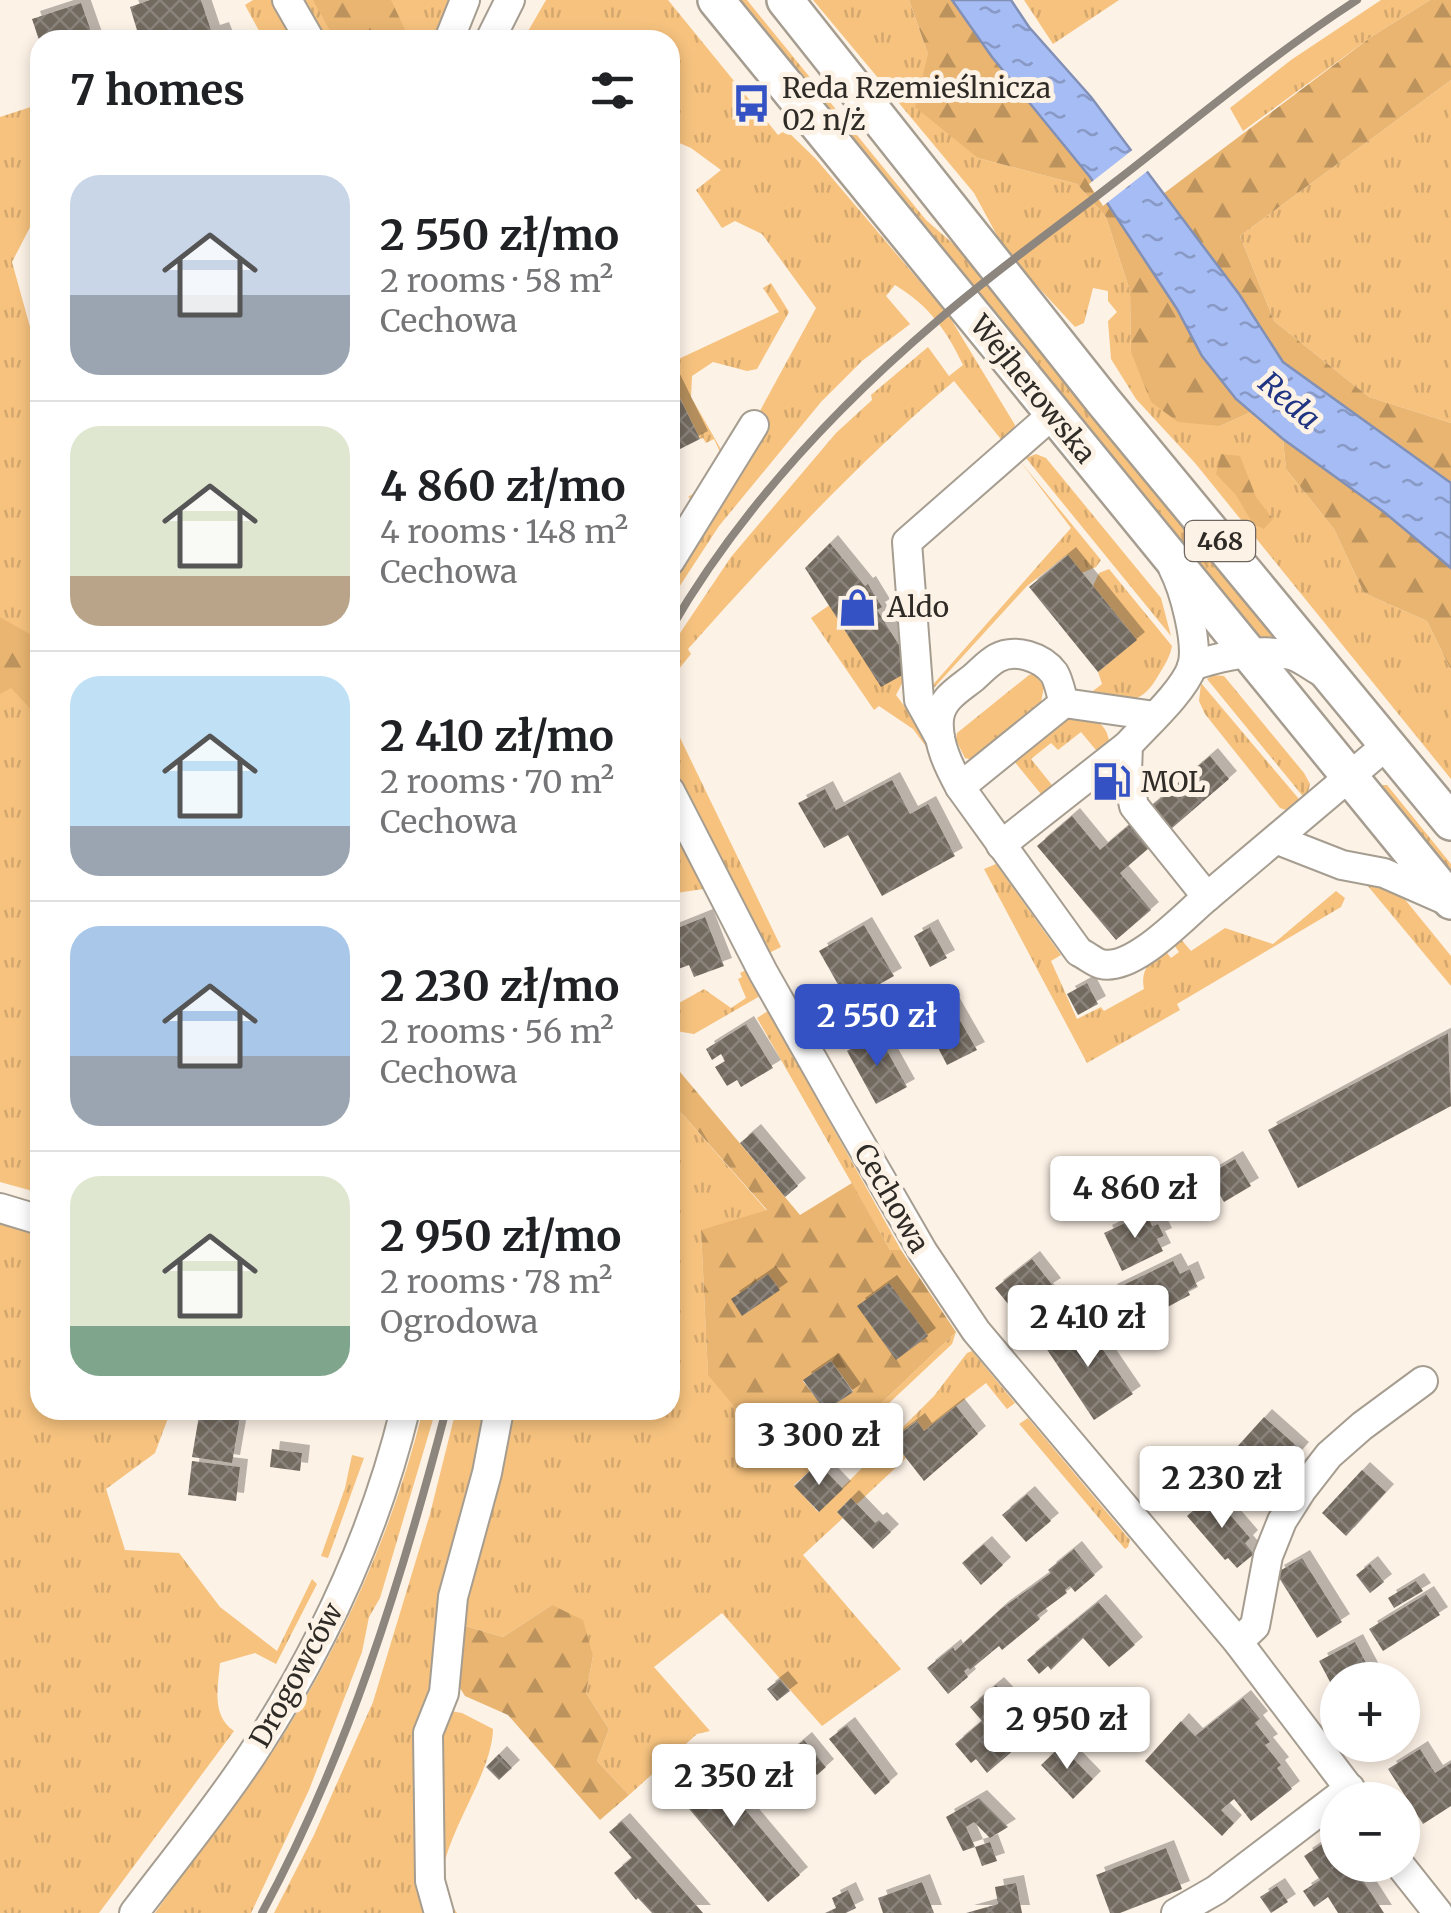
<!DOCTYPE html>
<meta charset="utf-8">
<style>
:root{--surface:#fff;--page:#f6f6f6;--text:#202124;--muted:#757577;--line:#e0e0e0;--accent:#3452c3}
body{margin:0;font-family:Merriweather,serif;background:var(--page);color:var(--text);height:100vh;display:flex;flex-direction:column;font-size:38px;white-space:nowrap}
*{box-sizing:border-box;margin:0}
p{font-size:32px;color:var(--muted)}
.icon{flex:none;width:55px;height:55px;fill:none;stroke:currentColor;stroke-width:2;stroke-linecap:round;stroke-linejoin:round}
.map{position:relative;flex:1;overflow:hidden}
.sheet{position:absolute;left:30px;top:30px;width:650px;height:1390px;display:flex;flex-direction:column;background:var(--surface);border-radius:30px;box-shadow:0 5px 15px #0003}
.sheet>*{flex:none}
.fabs{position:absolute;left:1320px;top:1662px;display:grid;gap:20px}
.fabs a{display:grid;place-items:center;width:100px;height:100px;border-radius:50%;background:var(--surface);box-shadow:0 5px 15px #0003;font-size:50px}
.price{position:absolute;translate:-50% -85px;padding:0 22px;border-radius:10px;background:#fff;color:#222;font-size:32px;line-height:65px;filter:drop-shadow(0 2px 5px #0008)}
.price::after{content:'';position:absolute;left:50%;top:60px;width:30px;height:22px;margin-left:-15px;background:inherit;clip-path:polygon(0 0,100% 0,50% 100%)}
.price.active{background:var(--accent);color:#fff}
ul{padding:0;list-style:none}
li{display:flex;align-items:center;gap:30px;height:250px;padding:0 40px}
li+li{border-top:2px solid var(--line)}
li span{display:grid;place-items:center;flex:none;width:280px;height:200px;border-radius:30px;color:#555}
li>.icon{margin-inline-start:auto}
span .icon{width:120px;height:120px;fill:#fffc;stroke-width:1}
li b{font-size:42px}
h2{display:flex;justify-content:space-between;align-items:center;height:120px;padding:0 40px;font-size:42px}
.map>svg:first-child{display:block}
.grass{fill:url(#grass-tufts)}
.forest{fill:url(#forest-firs);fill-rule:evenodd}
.water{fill:url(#water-ripples);stroke:#8290b6;stroke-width:2.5}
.pier{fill:#fdf2e6}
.building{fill:url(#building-cross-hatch);filter:url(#shadow)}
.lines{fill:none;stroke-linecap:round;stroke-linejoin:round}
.minor-casing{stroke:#a69d91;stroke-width:32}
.major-casing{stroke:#a69d91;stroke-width:40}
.minor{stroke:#fff;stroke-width:28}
.major{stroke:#fff;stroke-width:35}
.rail{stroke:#8d867e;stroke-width:8}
.labels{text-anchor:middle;stroke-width:10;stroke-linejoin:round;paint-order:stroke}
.shield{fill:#fdf2e6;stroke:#6d6760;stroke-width:2.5}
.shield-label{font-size:25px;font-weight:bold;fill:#2f2b26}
.poi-label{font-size:28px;fill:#2f2b26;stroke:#fdf2e6;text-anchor:start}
.street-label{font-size:28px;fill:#2f2b26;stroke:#fdf2e6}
.water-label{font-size:30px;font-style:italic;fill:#1f3482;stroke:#fdf2e6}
</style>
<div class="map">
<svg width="1451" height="1913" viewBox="0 0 1451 1913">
<defs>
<pattern id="grass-tufts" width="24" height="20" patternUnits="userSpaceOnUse" patternTransform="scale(2.5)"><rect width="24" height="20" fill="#f6c27e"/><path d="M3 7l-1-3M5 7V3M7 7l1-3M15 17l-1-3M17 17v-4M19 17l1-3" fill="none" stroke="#d3a76d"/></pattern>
<pattern id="forest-firs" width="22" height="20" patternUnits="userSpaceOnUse" patternTransform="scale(2.5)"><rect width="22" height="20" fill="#e9b571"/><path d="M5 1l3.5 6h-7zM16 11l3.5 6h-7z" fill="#bd935d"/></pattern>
<pattern id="water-ripples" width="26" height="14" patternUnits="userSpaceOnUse" patternTransform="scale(2.5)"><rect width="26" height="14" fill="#a6bcf4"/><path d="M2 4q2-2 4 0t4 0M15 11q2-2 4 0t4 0" fill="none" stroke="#8899c5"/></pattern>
<pattern id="building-cross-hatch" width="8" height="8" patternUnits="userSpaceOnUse" patternTransform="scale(2.5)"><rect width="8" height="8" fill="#736a5f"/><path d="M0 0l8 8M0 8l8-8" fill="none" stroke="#8a847c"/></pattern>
<filter id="shadow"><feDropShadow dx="8" dy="-8" stdDeviation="0" flood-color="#0004"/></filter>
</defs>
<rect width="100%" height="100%" fill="#fdf2e6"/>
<g class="grass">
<polygon points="253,0 279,0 302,40 264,40 245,5"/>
<polygon points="305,0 450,0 432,40 327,40"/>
<path d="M546,0H668L778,135L786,130L816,159L949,316L1015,425L1013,434L1004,443L954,381C857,463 772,555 688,649L691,654L670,680V648L731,557L836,433L872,400L871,395L928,347L949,376L963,365C946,329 929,306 895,285L886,296L910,324L862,361L821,402L719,526L670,601V576L816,308L762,234L735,221L722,228L696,190L721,170L691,148L670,139V40H523Z"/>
<polygon points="736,0 747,0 926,220 967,256 1277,638 1273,643 1258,640"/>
<polygon points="813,0 909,0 928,54 978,158 1077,184 1106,217 1130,291 1131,352 1220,426 1251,412 1283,439 1286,469 1334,529 1364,593 1427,621 1451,670 1451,779 1195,463 1136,399 1111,359 1108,321 1117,312 1108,301 1108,291 1093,288 1084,323 1075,327 1027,275 1000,241 974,193"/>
<polygon points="1024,0 1119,0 1053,44"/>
<polygon points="1381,0 1430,0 1371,37 1243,131 1230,108 1291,60"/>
<polygon points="1451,80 1451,423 1369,397 1274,321 1240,236"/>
<polygon points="40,104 40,208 12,262 40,363 40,1193 0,1182 0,117"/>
<polygon points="771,283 789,312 757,369 747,371 713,362 692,376 691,397 723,453 693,500 688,497 699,490 721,454 714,439 706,443 703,438 700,439 670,378 670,363 779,312 763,288"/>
<polygon points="1036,454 1046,458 1161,598 1171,636 1026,458"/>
<polygon points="1020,461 1101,560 1096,567 1082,573 1067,555 1027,586 932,690 930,688 1071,528"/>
<path d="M1109,569L1172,646C1170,657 1164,666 1158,676C1139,709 1122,701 1089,694L1102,684L1098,672L1136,640L1093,586L1099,573Z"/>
<polygon points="831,604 909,670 896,695 908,711 913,712 942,768 913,729 879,706 874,710 811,618"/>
<polygon points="1035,674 1044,687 1040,707 974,760 965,758 956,740 957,733 1029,675"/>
<polygon points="1213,675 1224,676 1304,773 1310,784 1306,800 1207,679"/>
<polygon points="1201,683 1304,805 1289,811 1280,808 1205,714 1199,701"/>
<path d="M1062,716C1083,718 1104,715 1109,740L1100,755L1081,732L1058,750L1051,743L1031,759L1056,790L1045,799L1014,761L1026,744L1031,748L1039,742L1034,736Z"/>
<polygon points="670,717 781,947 769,953 670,766"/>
<polygon points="1383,785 1387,785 1451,864 1451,877 1380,788"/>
<polygon points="670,838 682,847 703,889 670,894"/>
<path d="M996,864L1061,955L1051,961L1077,1019L1101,1007L1104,1011L1144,989C1140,969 1150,962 1164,949L1171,958L1179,952L1172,942L1179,937L1191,951L1225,928L1273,944L1336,891L1345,898L1341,907L1177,1004L1180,1010L1087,1063L984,869Z"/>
<polygon points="1362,879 1390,887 1403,897 1451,956 1451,986"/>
<polygon points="746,970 760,996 694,1034 670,1030 670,1008 704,989 731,1008 746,998 738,979 742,977 740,973"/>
<polygon points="768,1011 901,1250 890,1250 757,1018"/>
<polygon points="670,1100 767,1211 701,1231 708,1374 831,1451 956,1332 952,1344 822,1466 818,1463 794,1485 818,1512 934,1396 967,1353 972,1351 1015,1403 1007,1409 986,1383 924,1431 916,1421 892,1440 906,1458 857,1504 850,1499 837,1512 843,1518 803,1555 901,1669 822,1726 722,1613 654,1667 710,1731 697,1734 629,1795 597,1761 609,1729 586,1693 593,1656 552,1605 503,1637 455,1623 506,1410 670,1410"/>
<path d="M0,1223L40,1232V1410H171L155,1453L106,1489L125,1550L179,1553L220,1607L277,1651L312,1579L317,1584L276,1664L255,1653L220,1663C218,1687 211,1716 234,1731L99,1913H0Z"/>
<path d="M423,1410H435L434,1416L380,1598L369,1617L362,1652L309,1790L251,1913H155C190,1863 230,1816 264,1765C337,1655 391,1538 423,1410Z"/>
<polygon points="456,1410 493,1410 446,1600 432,1913 274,1913 314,1835 373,1702 430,1514"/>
<polygon points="1028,1418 1130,1540 1128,1547 1125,1549 1021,1426 1019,1424"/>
<polygon points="352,1455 364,1458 328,1558 321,1556 345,1488"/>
<path d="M450,1711L462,1713L493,1729C492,1780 432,1849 444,1893C446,1899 453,1907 457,1913H445L435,1883L442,1717Z"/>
</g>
<g class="forest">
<polygon points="313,0 391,0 410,40 335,40"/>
<path d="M909,0H952C996,62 1050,117 1093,180C1121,222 1150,264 1176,307C1201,348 1214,380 1251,412L1220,426L1178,422L1151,402L1131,352L1130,291L1106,217L1077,184L978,158L915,107L928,54Z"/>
<polygon points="1430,0 1451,0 1451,80 1240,236 1274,321 1369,397 1451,423 1451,483 1283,362 1239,294 1163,194 1371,37"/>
<polygon points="1283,439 1384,512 1451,568 1451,670 1427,621 1364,593 1334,529 1286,469"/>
<polygon points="1221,454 1240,456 1256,497 1273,519 1264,529 1253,524 1236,495 1216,474"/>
<polygon points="0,617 40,640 40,719 11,688 0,694"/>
<path d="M670,1060L800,1215L852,1183L890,1250H901L956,1332L831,1451L768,1447L708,1375L701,1230L767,1210L670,1100ZM831,1361L853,1391L826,1411L803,1381Z"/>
<polygon points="552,1605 583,1620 593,1656 586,1693 609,1729 597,1761 629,1795 600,1820 508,1715 465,1696 453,1677 455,1623 503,1637"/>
</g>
<polygon class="water" points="952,0 1011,0 1029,27 1091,97 1239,294 1283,362 1451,483 1451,568 1384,512 1283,439 1236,399 1202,356 1177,309 1090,177 992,57"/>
<polygon class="pier" points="1135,148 1150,169 1103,206 1089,184"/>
<g class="building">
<polygon points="150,0 201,0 212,33 221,30 225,40 140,40 130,7"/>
<polygon points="81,3 94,40 39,40 32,19"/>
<polygon points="670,378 700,439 672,453 670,450"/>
<polygon points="830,543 865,586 868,584 882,607 877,610 904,653 906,673 881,687 805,568"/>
<polygon points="1068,555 1137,640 1098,672 1029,587"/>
<polygon points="1210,756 1229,779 1120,873 1151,910 1116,940 1037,846 1072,816 1100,850"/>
<polygon points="892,780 910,814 928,804 955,856 882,896 848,835 824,848 798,803 825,789 836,810"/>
<polygon points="705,917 724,966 694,977 689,965 670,972 670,931"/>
<polygon points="864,925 894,976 848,1002 819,951"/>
<polygon points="930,927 947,958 930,967 914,936"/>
<polygon points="1087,983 1098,1004 1078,1015 1067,994"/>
<polygon points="950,1003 977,1050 947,1065 922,1017"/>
<polygon points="746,1024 773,1068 741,1087 737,1080 727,1086 715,1067 725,1061 721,1054 712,1060 706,1049"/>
<polygon points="877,1033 907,1087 876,1104 847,1051"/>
<polygon points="1448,1033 1451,1106 1298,1188 1268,1130"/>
<polygon points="753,1132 798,1186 785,1197 740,1143"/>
<polygon points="1235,1159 1251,1186 1224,1202 1208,1175"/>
<polygon points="1146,1213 1152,1226 1158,1224 1164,1236 1157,1239 1163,1251 1122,1271 1104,1233"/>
<polygon points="1032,1259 1053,1286 1045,1291 1056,1304 1027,1327 995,1288"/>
<polygon points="1173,1261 1180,1274 1190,1269 1197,1286 1188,1291 1190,1295 1160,1311 1156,1302 1121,1318 1109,1292"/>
<polygon points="768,1274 780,1290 742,1316 731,1299"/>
<polygon points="889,1283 928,1336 896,1360 857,1306"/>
<polygon points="1082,1319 1133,1394 1094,1420 1044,1345"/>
<polygon points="831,1361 853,1392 825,1411 803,1380"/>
<polygon points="956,1406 978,1434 924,1481 892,1440 917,1421 924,1431"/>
<polygon points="200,1410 241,1411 232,1463 192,1457"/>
<polygon points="1264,1417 1301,1450 1275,1480 1237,1447"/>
<polygon points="272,1449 302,1453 300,1471 270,1467"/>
<polygon points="192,1461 240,1467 236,1501 188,1495"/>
<polygon points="818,1463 843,1489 819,1512 794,1486"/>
<polygon points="1362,1470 1386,1492 1346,1536 1322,1513"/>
<polygon points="1027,1494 1051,1521 1026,1542 1002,1515"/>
<polygon points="1212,1494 1250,1538 1245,1543 1254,1554 1237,1568 1228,1558 1225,1560 1187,1516"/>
<polygon points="851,1498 875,1523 879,1520 891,1532 873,1549 837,1512"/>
<polygon points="984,1544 1003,1565 981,1585 962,1563"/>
<polygon points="1074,1549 1095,1575 1075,1592 1070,1586 1065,1590 1067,1593 1037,1615 1040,1619 1002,1650 999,1646 970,1670 968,1668 964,1671 968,1677 948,1694 927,1668 953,1647 955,1651 1001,1609 1051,1573 1048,1570"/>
<polygon points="1302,1558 1342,1622 1317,1638 1276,1573"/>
<polygon points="1370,1564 1384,1582 1370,1593 1356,1575"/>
<polygon points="1416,1581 1423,1591 1394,1608 1388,1598"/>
<polygon points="1426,1594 1440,1615 1383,1651 1369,1629"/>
<polygon points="1098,1602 1135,1645 1109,1667 1083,1638 1051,1670 1048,1666 1039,1674 1027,1660"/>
<polygon points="1355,1642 1375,1680 1338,1680 1338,1697 1319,1661"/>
<polygon points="780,1679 790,1691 777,1701 767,1689"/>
<polygon points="996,1685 1012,1702 1003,1710 999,1705 991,1712 1001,1725 996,1730 1000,1735 1002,1732 1016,1748 987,1773 976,1759 971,1763 955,1744 982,1721 970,1707"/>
<polygon points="1243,1698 1260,1719 1255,1723 1270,1742 1265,1745 1281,1765 1277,1768 1292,1789 1251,1821 1234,1799 1221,1810 1234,1823 1222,1836 1145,1761 1181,1721 1195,1736"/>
<polygon points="847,1725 890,1782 875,1795 829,1739"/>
<polygon points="804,1740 826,1767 817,1775 809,1765 774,1793 761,1776"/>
<polygon points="1061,1746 1093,1779 1073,1799 1041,1765"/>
<polygon points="1420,1749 1435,1773 1451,1763 1451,1806 1423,1824 1388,1769"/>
<polygon points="499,1754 512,1768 499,1780 486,1767"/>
<polygon points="700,1756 800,1875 768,1902 668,1784"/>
<polygon points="979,1798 1008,1827 990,1838 974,1822 966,1827 975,1847 963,1851 946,1817"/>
<polygon points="622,1821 703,1913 652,1913 638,1898 636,1900 614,1873 632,1858 609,1832"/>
<polygon points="1334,1836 1338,1841 1338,1865 1353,1865 1384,1913 1338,1913 1328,1897 1314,1907 1303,1891 1320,1880 1304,1856"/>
<polygon points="990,1842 997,1861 982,1866 975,1847"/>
<polygon points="1166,1848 1182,1889 1120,1913 1110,1913 1096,1875"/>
<polygon points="922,1882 934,1913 883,1913 878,1898"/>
<polygon points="1016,1883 1022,1913 966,1913 998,1904 995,1887"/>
<polygon points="1277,1886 1288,1902 1271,1913 1260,1897"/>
<polygon points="848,1890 856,1908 846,1913 825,1913 836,1908 832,1898"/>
</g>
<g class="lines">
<defs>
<g id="minor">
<polyline points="287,0 310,40"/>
<polyline points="449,40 465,0"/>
<polyline points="490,40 510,0"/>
<polyline points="670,561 754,425"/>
<path d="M1173,568C1184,589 1199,644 1192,667C1183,692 1146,725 1128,745L1127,772L1134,806L1207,897L1388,744"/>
<path d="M1192,666C1222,656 1259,648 1291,655C1300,657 1311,666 1320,671"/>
<path d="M1155,716L1064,703C1061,694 1059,681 1054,673C1042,657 1015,648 997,658C988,663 980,672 973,678C958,690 941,699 939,719C937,743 949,767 960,787L1079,952C1086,955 1094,962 1101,964C1133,972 1183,917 1207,897"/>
<polyline points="940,738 919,700 907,542 1053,414"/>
<polyline points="960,787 1064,703"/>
<polyline points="670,791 763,972 841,1110 923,1252 976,1331 1238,1642 1358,1800"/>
<polyline points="1278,840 1342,865 1384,873 1450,902"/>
<polyline points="1001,845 1128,745"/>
<polyline points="0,1208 40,1220"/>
<polyline points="1238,1642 1255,1626 1268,1556 1282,1521 1301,1491 1329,1455 1362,1426 1423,1381"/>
<polyline points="1400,1865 1438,1913"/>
<path d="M134,1913C174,1860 217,1808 253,1753C322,1647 375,1533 405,1410"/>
<polyline points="439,1913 430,1881 428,1733 444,1693 453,1597 487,1473 499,1410"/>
<polyline points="1176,1913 1216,1890 1350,1788"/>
</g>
<g id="major">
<polyline points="716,0 1451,901"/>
<polyline points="785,0 1104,402 1451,822"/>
</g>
</defs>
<use href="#minor" class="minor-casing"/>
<use href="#major" class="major-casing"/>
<use href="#minor" class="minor"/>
<use href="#major" class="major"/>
<g class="rail">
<path d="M670,630C738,512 833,410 936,322C993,272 1055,229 1115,182C1195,120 1272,55 1357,0"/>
<path d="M262,1913C347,1756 401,1582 446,1410"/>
</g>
</g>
<defs>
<symbol id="bus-bare" viewBox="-9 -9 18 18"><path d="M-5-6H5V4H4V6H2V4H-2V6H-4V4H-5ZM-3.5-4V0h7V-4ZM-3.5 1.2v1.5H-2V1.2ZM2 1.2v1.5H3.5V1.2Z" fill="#3452c3" stroke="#fdf2e6" stroke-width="2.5" paint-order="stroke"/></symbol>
<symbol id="shop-bare" viewBox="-9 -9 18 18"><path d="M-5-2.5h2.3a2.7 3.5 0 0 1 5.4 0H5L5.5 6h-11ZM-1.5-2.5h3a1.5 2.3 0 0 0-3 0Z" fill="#3452c3" stroke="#fdf2e6" stroke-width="2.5" paint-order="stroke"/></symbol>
<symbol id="fuel-bare" viewBox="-9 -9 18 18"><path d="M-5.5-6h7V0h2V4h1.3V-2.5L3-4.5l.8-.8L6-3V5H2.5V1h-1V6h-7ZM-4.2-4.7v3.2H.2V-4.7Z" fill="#3452c3" stroke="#fdf2e6" stroke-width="2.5" paint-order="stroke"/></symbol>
</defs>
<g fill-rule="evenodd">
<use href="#bus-bare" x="724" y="76" width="55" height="55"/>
<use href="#shop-bare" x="830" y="580" width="55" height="55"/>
<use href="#fuel-bare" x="1084" y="754" width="55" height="55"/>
</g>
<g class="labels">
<rect class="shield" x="1185" y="521" width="70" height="40" rx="8"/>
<g class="shield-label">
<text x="1220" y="550">468</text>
</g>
<g class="poi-label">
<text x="782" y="98">Reda Rzemieślnicza<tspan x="782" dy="32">02 n/ż</tspan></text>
<text x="887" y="617">Aldo</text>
<text x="1141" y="792">MOL</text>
</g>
<g class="street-label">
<text transform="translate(1033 389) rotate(51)" y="10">Wejherowska</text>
<text transform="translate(892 1198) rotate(60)" y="10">Cechowa</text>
<text transform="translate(296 1675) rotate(-61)" y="10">Drogowców</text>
</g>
<g class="water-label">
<text transform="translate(1289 401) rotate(41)" y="10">Reda</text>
</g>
</g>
</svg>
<div class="fabs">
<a>+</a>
<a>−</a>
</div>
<b class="price active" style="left:877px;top:1069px">2 550 zł</b>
<b class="price" style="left:1135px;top:1241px">4 860 zł</b>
<b class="price" style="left:1088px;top:1370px">2 410 zł</b>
<b class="price" style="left:819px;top:1488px">3 300 zł</b>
<b class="price" style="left:1222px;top:1531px">2 230 zł</b>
<b class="price" style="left:1067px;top:1772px">2 950 zł</b>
<b class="price" style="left:734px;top:1829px">2 350 zł</b>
<section class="sheet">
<h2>7 homes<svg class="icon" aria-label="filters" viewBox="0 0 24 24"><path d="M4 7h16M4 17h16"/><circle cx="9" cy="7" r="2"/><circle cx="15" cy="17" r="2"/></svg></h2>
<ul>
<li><span style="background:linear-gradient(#c9d6e8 60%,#9aa5b1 0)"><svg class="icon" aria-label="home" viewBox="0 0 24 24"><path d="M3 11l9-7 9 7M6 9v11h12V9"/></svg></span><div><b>2 550 zł/mo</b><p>2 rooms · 58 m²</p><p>Cechowa</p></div></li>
<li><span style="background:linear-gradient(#dfe7d0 75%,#b9a48a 0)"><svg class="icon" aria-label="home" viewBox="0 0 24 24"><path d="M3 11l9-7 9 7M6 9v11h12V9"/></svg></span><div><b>4 860 zł/mo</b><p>4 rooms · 148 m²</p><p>Cechowa</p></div></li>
<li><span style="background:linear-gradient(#bfe0f5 75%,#9aa5b1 0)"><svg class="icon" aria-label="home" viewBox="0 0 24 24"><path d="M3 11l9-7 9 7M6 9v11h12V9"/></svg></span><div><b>2 410 zł/mo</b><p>2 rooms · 70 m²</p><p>Cechowa</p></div></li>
<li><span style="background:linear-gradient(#a9c7e8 65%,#9aa5b1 0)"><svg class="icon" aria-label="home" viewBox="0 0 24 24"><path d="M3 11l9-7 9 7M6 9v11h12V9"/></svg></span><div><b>2 230 zł/mo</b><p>2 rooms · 56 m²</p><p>Cechowa</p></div></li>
<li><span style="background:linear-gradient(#dfe7d0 75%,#7fa58c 0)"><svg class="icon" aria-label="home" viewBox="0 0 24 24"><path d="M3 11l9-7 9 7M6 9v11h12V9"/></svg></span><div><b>2 950 zł/mo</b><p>2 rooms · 78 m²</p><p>Ogrodowa</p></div></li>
</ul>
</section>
</div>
